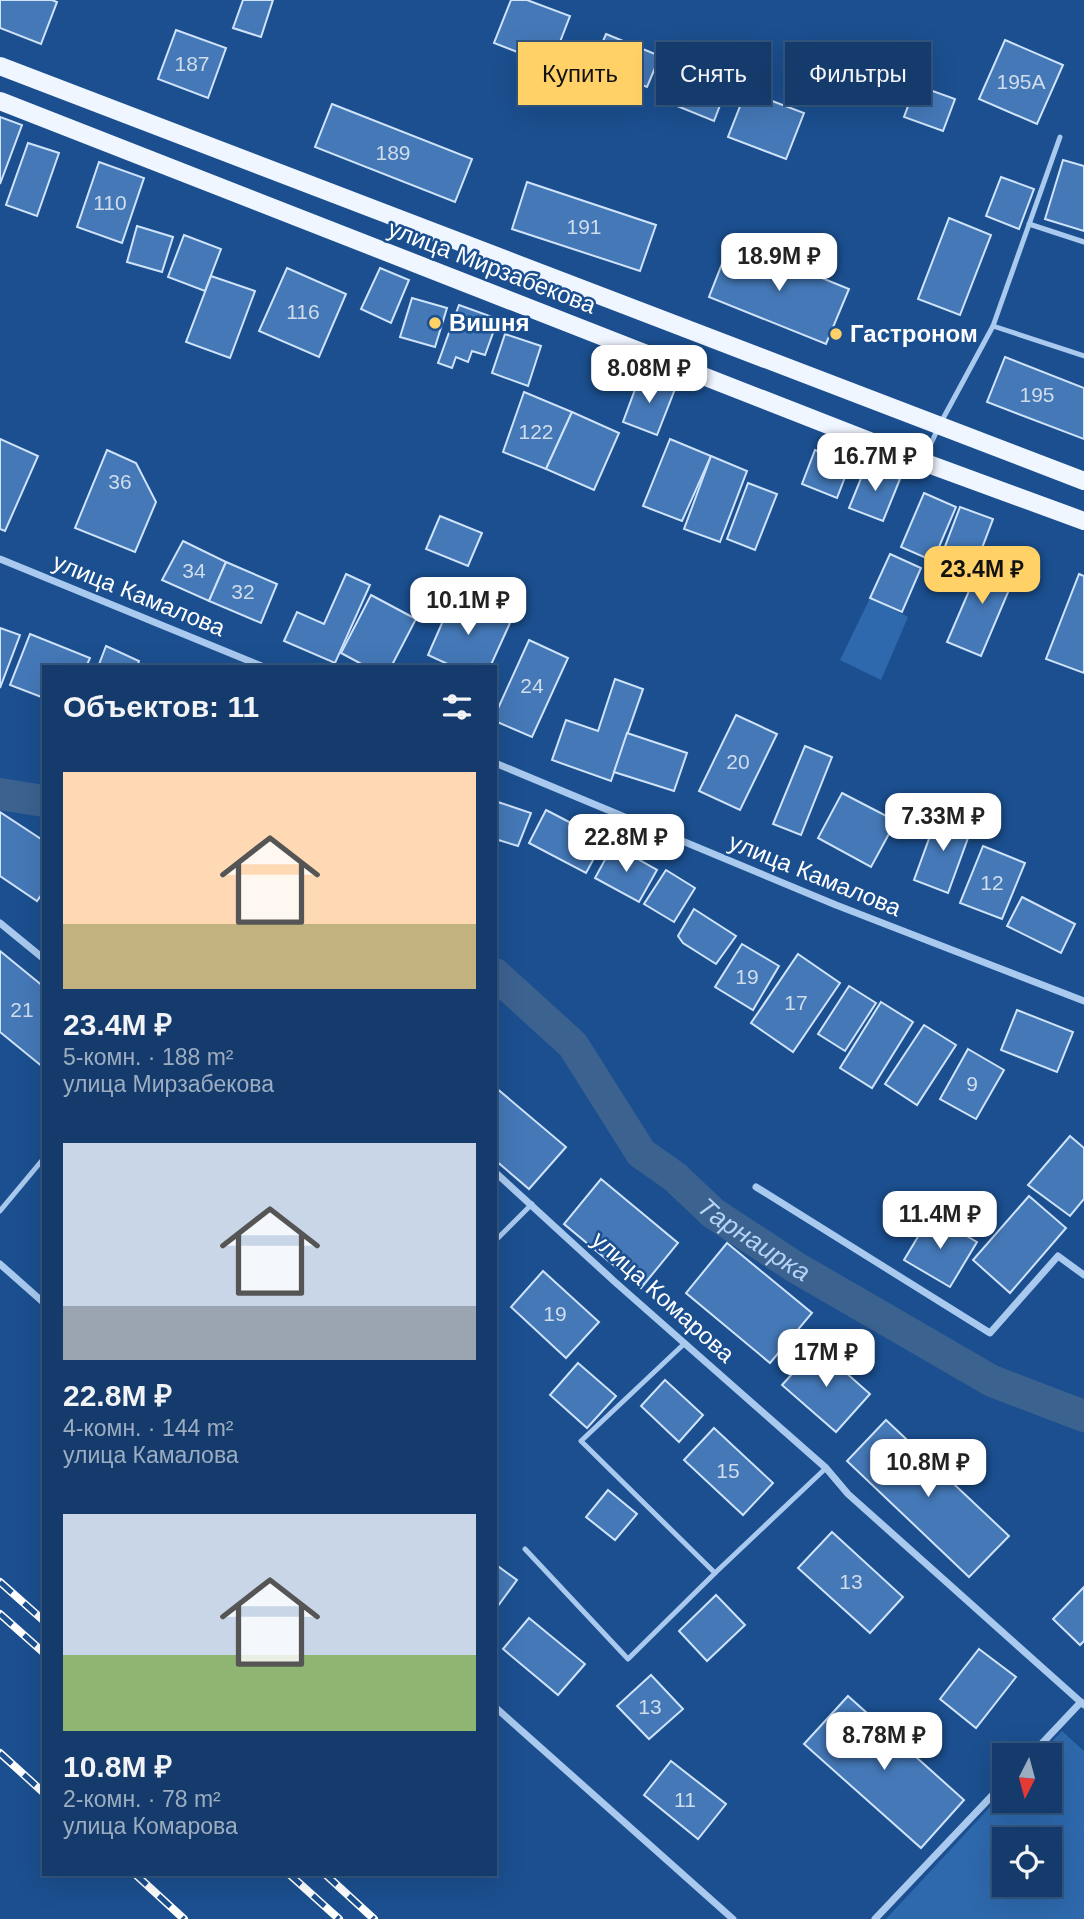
<!DOCTYPE html>
<html lang="ru">
<meta charset="utf-8">
<style>
:root{--surface:#143b6b;--page:#214673;--text:#f1f3f6;--muted:#9dadc1;--line:#33557e;--accent:#ffd166}
body{margin:0;font-family:Helvetica,sans-serif;background:var(--page);color:var(--text);height:100vh;display:flex;flex-direction:column;font-size:26px;white-space:nowrap}
*{box-sizing:border-box;margin:0}
p{font-size:23px;color:var(--muted)}
.icon{flex:none;width:38px;height:38px;fill:none;stroke:currentColor;stroke-width:2;stroke-linecap:round;stroke-linejoin:round}
.map{position:relative;flex:1;overflow:hidden}
.details{position:absolute;left:42px;top:665px;width:455px;height:1211px;display:flex;flex-direction:column;background:var(--surface);border-radius:0px;box-shadow:0 7px 28px #0002,0 0 0 2px var(--line)}
.details>*{flex:none}
.banner{position:absolute;left:518px;top:42px;width:460px;height:63px;display:flex;gap:14px}
.needle{width:46px;rotate:186deg}
.tools{position:absolute;left:992px;top:1743px;display:grid;gap:14px}
.tools a{display:grid;place-items:center;width:70px;height:70px;border-radius:0px;background:var(--surface);box-shadow:0 7px 28px #0002,0 0 0 2px var(--line);font-size:35px}
.price{position:absolute;translate:-50% -60px;padding:0 16px;border-radius:14px;background:#fff;color:#222;font-size:23px;line-height:46px;filter:drop-shadow(0 2px 4px #0008)}
.price::after{content:'';position:absolute;left:50%;top:42px;width:21px;height:16px;margin-left:-10px;background:inherit;clip-path:polygon(0 0,100% 0,50% 100%)}
.price.current{background:var(--accent);color:#111}
ul{padding:0;list-style:none}
li{display:grid;align-content:center;gap:14px;height:371px;padding:0 21px}
li span{display:grid;place-items:center;height:217px;border-radius:0px;color:#555}
li>.icon{margin-inline-start:auto}
span .icon{width:126px;height:126px;fill:#fffc;stroke-width:1}
li b{font-size:30px}
h2{display:flex;justify-content:space-between;align-items:center;height:84px;padding:0 21px;font-size:30px}
.chip{padding:0 24px;border-radius:0px;background:var(--surface);box-shadow:0 7px 28px #0002,0 0 0 2px var(--line);font-size:24px;line-height:63px}
.chip.current{background:var(--accent);color:#111}
.map>svg:first-child{display:block}
.green{fill:#2e69ad;fill-rule:evenodd}
.lines{fill:none;stroke-linecap:round;stroke-linejoin:round}
.canal{stroke:#3c6290;stroke-width:32}
.building{fill:#4478b7;stroke:#cfe3fa;stroke-width:2}
.service{stroke:#a9c9ee;stroke-width:5}
.minor{stroke:#a9c9ee;stroke-width:7}
.primary{stroke:#f0f6ff;stroke-width:18}
.rail-casing{stroke:#fff;stroke-width:8}
.rail{stroke:#1b4f8f;stroke-width:5;stroke-dasharray:16;stroke-linecap:butt}
.poi-dot{fill:#ffd166;stroke:#1b4f8f;stroke-width:2.5}
.labels{text-anchor:middle;stroke-width:5;stroke-linejoin:round;paint-order:stroke}
.number-label{font-size:21px;fill:#d0dded}
.street-label{font-size:24px;fill:#fff;stroke:#1b4f8f}
.poi-label{font-size:24px;font-weight:bold;fill:#fff;stroke:#1b4f8f;text-anchor:start}
.water-label{font-size:26px;font-style:italic;fill:#b5d3f5;stroke:#1b4f8f}
</style>
<div class="map">
<svg width="1084" height="1919" viewBox="0 0 1084 1919">
<rect width="100%" height="100%" fill="#1b4f8f"/>
<g class="green">
<polygon points="870,598 908,617 881,680 840,660"/>
<path d="M1062,1731L1084,1751V1919H886L1004,1792V1801H1050V1755H1039ZM1004,1839H1050V1885H1004Z"/>
</g>
<g class="lines">
<g class="canal">
<polyline points="0,794 44,801"/>
<path id="s1" d="M495,974L573,1045L641,1153L675,1177L713,1213L795,1267L992,1381L1084,1416"/>
</g>
</g>
<g class="building">
<polygon points="0,0 52,0 57,2 41,44 0,28"/>
<polygon points="243,0 273,0 261,37 233,28"/>
<polygon points="511,0 527,0 570,16 551,65 494,43"/>
<polygon points="176,30 226,48 208,98 158,79"/>
<polygon points="606,34 660,56 647,87 593,65"/>
<polygon points="1005,40 1063,65 1037,124 979,99"/>
<polygon points="690,73 727,87 714,121 677,106"/>
<polygon points="916,85 955,99 943,131 904,117"/>
<polygon points="746,91 804,113 786,159 728,137"/>
<polygon points="332,104 472,159 455,202 315,147"/>
<polygon points="0,117 22,125 0,184"/>
<polygon points="28,143 59,153 37,216 6,205"/>
<polygon points="1063,160 1084,166 1084,231 1045,219"/>
<polygon points="99,162 144,178 122,243 77,227"/>
<polygon points="1001,177 1034,189 1019,229 986,216"/>
<polygon points="527,182 656,225 640,271 512,229"/>
<polygon points="949,218 991,235 960,315 918,299"/>
<polygon points="137,226 173,237 162,272 127,262"/>
<polygon points="184,235 221,249 205,291 168,277"/>
<polygon points="731,241 849,289 826,344 709,297"/>
<polygon points="287,268 346,294 319,357 259,331"/>
<polygon points="380,268 409,280 391,323 361,309"/>
<polygon points="211,276 255,291 230,358 186,342"/>
<polygon points="412,298 447,308 435,347 400,337"/>
<polygon points="459,305 498,319 485,355 472,351 468,362 456,357 452,368 438,363"/>
<polygon points="505,334 541,346 528,386 492,373"/>
<polygon points="1005,357 1084,388 1084,439 987,402"/>
<polygon points="640,376 675,389 657,435 623,422"/>
<polygon points="524,392 572,412 546,469 503,452"/>
<polygon points="572,412 619,433 594,490 546,469"/>
<polygon points="0,439 38,456 5,531 0,529"/>
<polygon points="670,439 711,456 682,521 643,506"/>
<polygon points="107,450 136,463 156,502 135,552 75,528"/>
<polygon points="815,450 850,464 837,498 802,484"/>
<polygon points="711,456 747,471 720,542 684,529"/>
<polygon points="866,466 900,479 883,521 849,508"/>
<polygon points="748,483 777,494 755,550 727,539"/>
<polygon points="924,493 956,507 933,561 901,547"/>
<polygon points="960,507 993,519 971,577 938,565"/>
<polygon points="440,516 482,533 468,566 426,549"/>
<polygon points="183,541 226,562 209,601 162,580"/>
<polygon points="890,554 921,568 902,612 870,598"/>
<polygon points="984,556 1017,571 981,656 947,642"/>
<polygon points="226,562 277,584 261,623 209,601"/>
<polygon points="346,574 370,585 335,663 284,641 297,612 324,624"/>
<polygon points="1079,574 1084,576 1084,673 1046,659"/>
<polygon points="371,595 416,619 391,667 367,667 341,653"/>
<polygon points="453,598 510,623 490,667 454,667 428,655"/>
<polygon points="0,628 20,635 0,688"/>
<polygon points="30,634 90,658 86,667 44,667 44,698 10,685"/>
<polygon points="529,640 568,658 532,737 495,721 495,715"/>
<polygon points="106,646 139,661 137,667 98,667"/>
<polygon points="615,679 643,689 611,781 552,760 566,720 598,731"/>
<polygon points="736,715 777,734 740,810 699,791"/>
<polygon points="627,733 687,753 674,791 614,772"/>
<polygon points="805,746 832,757 801,835 773,824"/>
<polygon points="842,793 896,821 871,867 818,838"/>
<polygon points="495,801 531,813 518,846 495,839"/>
<polygon points="546,810 604,840 586,873 529,843"/>
<polygon points="0,812 44,841 44,891 37,901 0,876"/>
<polygon points="938,814 972,827 948,893 914,880"/>
<polygon points="613,845 657,870 639,902 595,878"/>
<polygon points="983,846 1025,863 1002,919 960,903"/>
<polygon points="666,870 695,888 674,922 644,904"/>
<polygon points="1022,897 1075,924 1061,953 1007,926"/>
<polygon points="694,909 736,936 716,964 683,943 678,936"/>
<polygon points="742,944 779,966 753,1010 715,987"/>
<polygon points="0,951 44,987 44,1068 0,1032"/>
<polygon points="798,954 840,983 793,1052 751,1023"/>
<polygon points="849,986 876,1003 845,1051 818,1034"/>
<polygon points="881,1002 913,1022 872,1088 840,1068"/>
<polygon points="1017,1010 1073,1032 1057,1072 1001,1050"/>
<polygon points="924,1025 956,1045 917,1105 885,1084"/>
<polygon points="968,1049 1004,1070 976,1119 940,1099"/>
<polygon points="495,1087 566,1147 529,1189 495,1160"/>
<polygon points="1070,1136 1084,1148 1084,1199 1070,1216 1028,1185"/>
<polygon points="601,1179 678,1243 641,1288 564,1224"/>
<polygon points="1029,1196 1066,1228 1010,1293 973,1260"/>
<polygon points="931,1215 977,1242 950,1287 904,1260"/>
<polygon points="727,1243 812,1313 770,1363 686,1293"/>
<polygon points="543,1271 599,1322 566,1358 511,1307"/>
<polygon points="817,1347 870,1394 836,1432 782,1385"/>
<polygon points="578,1363 616,1396 587,1428 550,1395"/>
<polygon points="665,1380 703,1415 679,1442 641,1406"/>
<polygon points="886,1420 1009,1536 969,1577 847,1461"/>
<polygon points="714,1428 773,1483 743,1515 684,1460"/>
<polygon points="608,1490 637,1514 615,1540 586,1517"/>
<polygon points="832,1532 903,1597 870,1633 798,1568"/>
<polygon points="495,1564 517,1580 495,1610"/>
<polygon points="1084,1587 1084,1641 1080,1645 1053,1619"/>
<polygon points="716,1595 745,1625 707,1661 679,1631"/>
<polygon points="529,1618 585,1664 558,1695 503,1649"/>
<polygon points="979,1649 1016,1677 976,1728 940,1699"/>
<polygon points="651,1675 683,1709 649,1739 617,1706"/>
<polygon points="848,1696 964,1800 921,1848 804,1744"/>
<polygon points="671,1761 726,1804 698,1839 644,1795"/>
</g>
<g class="lines">
<g class="service">
<polyline points="1029,224 1084,242"/>
<polyline points="993,326 1060,137"/>
<polyline points="924,459 939,426 993,326 1084,356"/>
<polyline points="0,1211 44,1158"/>
<polyline points="495,1241 532,1204"/>
<polyline points="525,1549 628,1659 715,1573 581,1441 685,1343"/>
<polyline points="715,1573 826,1468"/>
</g>
<g class="minor">
<polyline points="0,559 264,667"/>
<polyline points="495,763 836,905 1084,1001"/>
<polyline points="0,923 44,959"/>
<polyline points="495,1172 615,1282 826,1468 848,1494 1084,1705"/>
<polyline points="756,1187 990,1333 1058,1256 1084,1275"/>
<polyline points="0,1264 44,1303"/>
<polyline points="495,1707 733,1919"/>
<polyline points="1031,1755 1081,1702"/>
<polyline points="875,1919 1004,1783"/>
</g>
<g class="primary">
<polyline points="0,66 1084,481"/>
<polyline points="0,101 923,462 1084,521"/>
</g>
<defs>
<g id="rail">
<polyline points="0,1582 44,1621"/>
<polyline points="0,1614 44,1653"/>
<polyline points="0,1753 44,1793"/>
<polyline points="135,1874 184,1919"/>
<polyline points="289,1874 339,1919"/>
<polyline points="325,1874 374,1919"/>
</g>
</defs>
<use href="#rail" class="rail-casing"/>
<use href="#rail" class="rail"/>
</g>
<g class="poi-dot">
<circle cx="435" cy="323" r="7"/>
<circle cx="836" cy="334" r="7"/>
</g>
<g class="labels">
<g class="number-label">
<text x="192" y="71">187</text>
<text x="1021" y="89">195А</text>
<text x="393" y="160">189</text>
<text x="110" y="210">110</text>
<text x="584" y="234">191</text>
<text x="303" y="319">116</text>
<text x="1037" y="402">195</text>
<text x="536" y="439">122</text>
<text x="120" y="489">36</text>
<text x="194" y="578">34</text>
<text x="243" y="599">32</text>
<text x="532" y="693">24</text>
<text x="738" y="769">20</text>
<text x="992" y="890">12</text>
<text x="747" y="984">19</text>
<text x="796" y="1010">17</text>
<text x="22" y="1017">21</text>
<text x="972" y="1091">9</text>
<text x="555" y="1321">19</text>
<text x="728" y="1478">15</text>
<text x="851" y="1589">13</text>
<text x="650" y="1714">13</text>
<text x="685" y="1807">11</text>
</g>
<g class="street-label">
<text transform="translate(492 267) rotate(21)" y="8">улица Мирзабекова</text>
<text transform="translate(139 595) rotate(22)" y="8">улица Камалова</text>
<text transform="translate(815 875) rotate(22)" y="8">улица Камалова</text>
<text transform="translate(663 1297) rotate(42)" y="8">улица Комарова</text>
</g>
<g class="poi-label">
<text x="449" y="331">Вишня</text>
<text x="850" y="342">Гастроном</text>
</g>
<g class="water-label">
<text dy="9" stroke="none"><textPath href="#s1" startOffset="376">Тарнаирка</textPath></text>
</g>
</g>
</svg>
<div class="tools">
<a><svg class="needle" viewBox="-14 -14 28 28"><path d="M0-13l5 13h-10z" fill="#e53935"/><path d="M0 13l5-13h-10z" fill="#9dadc1"/></svg></a>
<a><svg class="icon" aria-label="locate" viewBox="0 0 24 24"><circle cx="12" cy="12" r="6"/><path d="M12 2v4M12 18v4M2 12h4M18 12h4"/></svg></a>
</div>
<b class="price" style="left:779px;top:293px">18.9M ₽</b>
<b class="price" style="left:649px;top:405px">8.08M ₽</b>
<b class="price" style="left:875px;top:493px">16.7M ₽</b>
<b class="price current" style="left:982px;top:606px">23.4M ₽</b>
<b class="price" style="left:468px;top:637px">10.1M ₽</b>
<b class="price" style="left:943px;top:853px">7.33M ₽</b>
<b class="price" style="left:626px;top:874px">22.8M ₽</b>
<b class="price" style="left:940px;top:1251px">11.4M ₽</b>
<b class="price" style="left:826px;top:1389px">17M ₽</b>
<b class="price" style="left:928px;top:1499px">10.8M ₽</b>
<b class="price" style="left:884px;top:1772px">8.78M ₽</b>
<div class="banner">
<a class="chip current">Купить</a>
<a class="chip">Снять</a>
<a class="chip">Фильтры</a>
</div>
<section class="details">
<h2>Объектов: 11<svg class="icon" aria-label="filters" viewBox="0 0 24 24"><path d="M4 7h16M4 17h16"/><circle cx="9" cy="7" r="2"/><circle cx="15" cy="17" r="2"/></svg></h2>
<ul>
<li><span style="background:linear-gradient(#ffd9b3 70%,#c2b280 0)"><svg class="icon" aria-label="home" viewBox="0 0 24 24"><path d="M3 11l9-7 9 7M6 9v11h12V9"/></svg></span><div><b>23.4M ₽</b><p>5-комн. · 188 m²</p><p>улица Мирзабекова</p></div></li>
<li><span style="background:linear-gradient(#c9d6e8 75%,#9aa5b1 0)"><svg class="icon" aria-label="home" viewBox="0 0 24 24"><path d="M3 11l9-7 9 7M6 9v11h12V9"/></svg></span><div><b>22.8M ₽</b><p>4-комн. · 144 m²</p><p>улица Камалова</p></div></li>
<li><span style="background:linear-gradient(#c9d6e8 65%,#8fb573 0)"><svg class="icon" aria-label="home" viewBox="0 0 24 24"><path d="M3 11l9-7 9 7M6 9v11h12V9"/></svg></span><div><b>10.8M ₽</b><p>2-комн. · 78 m²</p><p>улица Комарова</p></div></li>
</ul>
</section>
</div>
